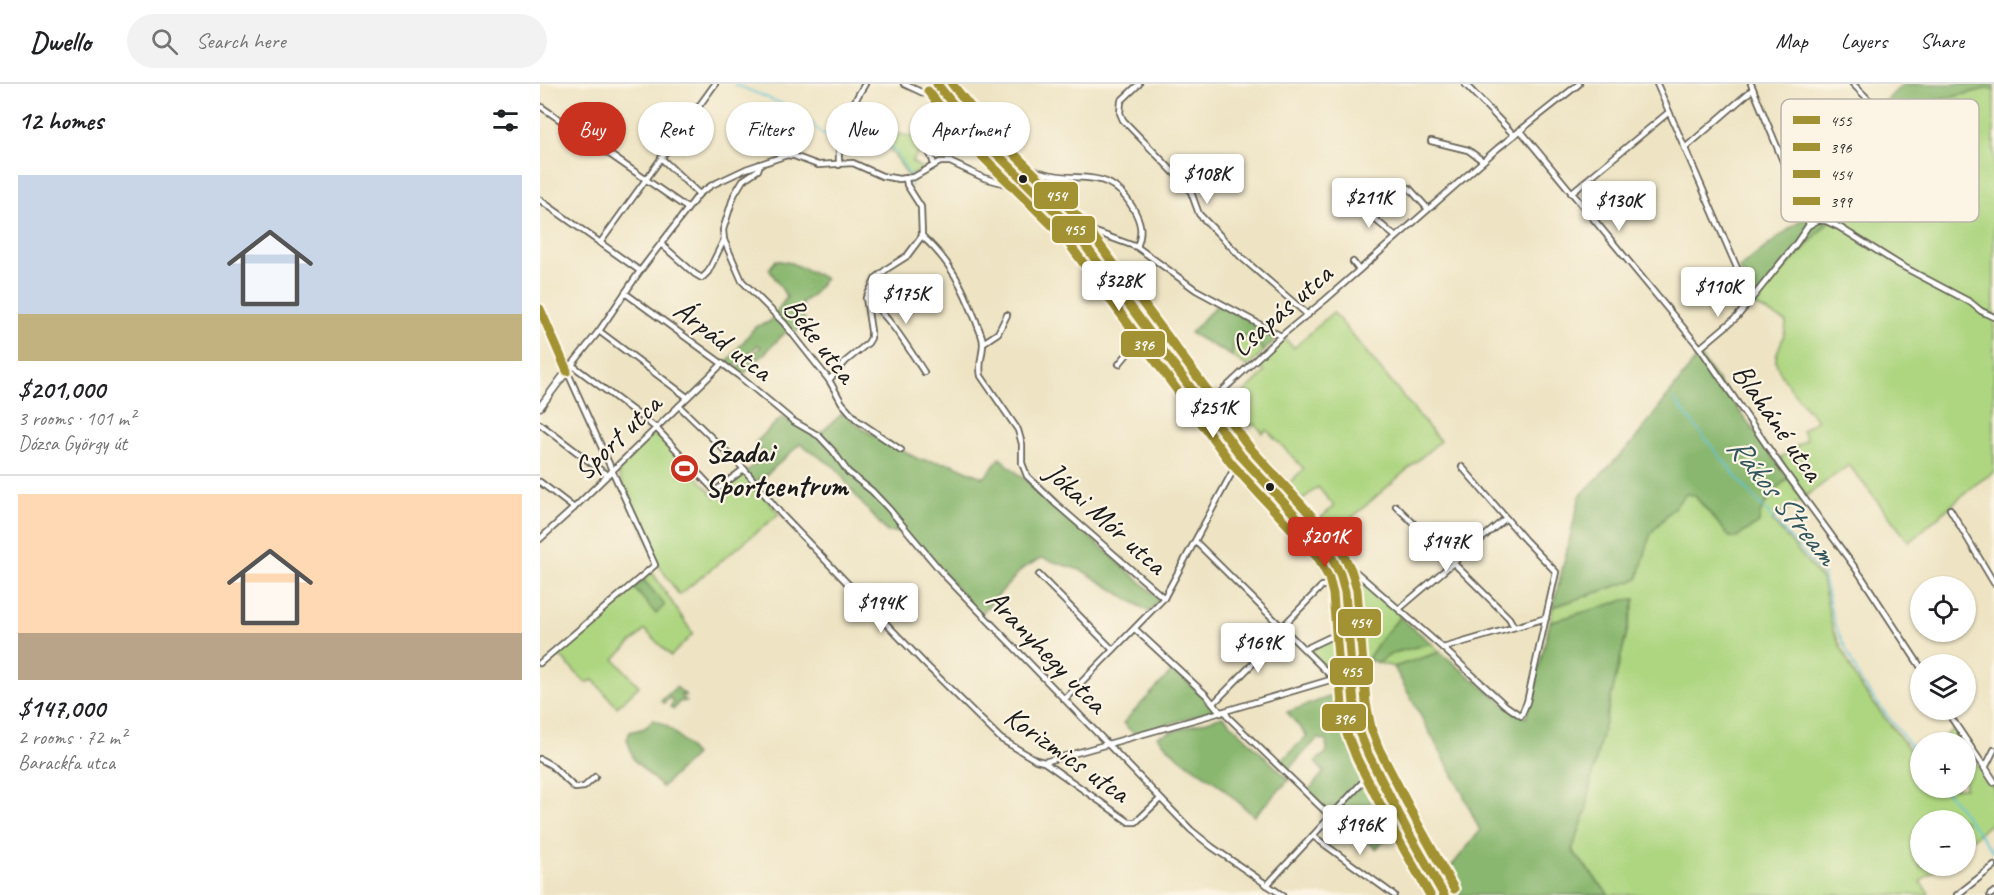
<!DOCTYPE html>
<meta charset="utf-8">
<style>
:root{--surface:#fff;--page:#f2f2f2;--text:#202124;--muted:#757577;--line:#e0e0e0;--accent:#c8321e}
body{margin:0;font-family:Caveat,sans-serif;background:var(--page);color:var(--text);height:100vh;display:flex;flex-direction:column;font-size:22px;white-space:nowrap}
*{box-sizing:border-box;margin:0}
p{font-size:20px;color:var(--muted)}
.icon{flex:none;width:33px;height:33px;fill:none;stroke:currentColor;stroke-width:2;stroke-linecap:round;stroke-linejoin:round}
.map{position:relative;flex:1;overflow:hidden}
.details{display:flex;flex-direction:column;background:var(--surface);width:540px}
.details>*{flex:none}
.banner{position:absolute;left:18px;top:18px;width:570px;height:54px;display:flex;gap:12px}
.tools{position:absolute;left:1370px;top:492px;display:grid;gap:12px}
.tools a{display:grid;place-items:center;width:66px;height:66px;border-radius:50%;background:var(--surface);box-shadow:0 2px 4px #0004;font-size:30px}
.price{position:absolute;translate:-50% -51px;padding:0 14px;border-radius:6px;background:#fff;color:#222;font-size:20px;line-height:39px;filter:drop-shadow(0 2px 3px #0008)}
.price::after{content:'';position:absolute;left:50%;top:36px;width:18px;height:14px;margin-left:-9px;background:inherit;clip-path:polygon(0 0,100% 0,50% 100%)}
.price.current{background:var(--accent);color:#fff}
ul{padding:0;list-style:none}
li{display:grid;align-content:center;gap:12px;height:318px;padding:0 18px}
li+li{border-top:2px solid var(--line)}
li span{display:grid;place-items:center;height:186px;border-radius:0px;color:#555}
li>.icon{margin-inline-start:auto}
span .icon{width:108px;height:108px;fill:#fffc;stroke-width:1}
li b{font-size:26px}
h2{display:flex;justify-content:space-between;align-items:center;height:72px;padding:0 18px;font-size:26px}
.pill{padding:0 21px;border-radius:27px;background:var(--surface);box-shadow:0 2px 4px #0004;font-size:21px;line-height:54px}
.pill.current{background:var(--accent);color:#fff}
header{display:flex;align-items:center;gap:36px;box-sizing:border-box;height:84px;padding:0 30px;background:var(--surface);border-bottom:2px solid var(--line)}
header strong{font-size:28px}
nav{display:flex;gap:33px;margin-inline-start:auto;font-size:21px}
.search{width:420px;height:54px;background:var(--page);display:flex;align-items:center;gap:15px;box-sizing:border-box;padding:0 21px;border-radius:33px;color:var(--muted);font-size:22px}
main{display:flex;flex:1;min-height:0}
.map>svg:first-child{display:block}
.green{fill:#aed681;stroke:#65794e;stroke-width:1.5}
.forest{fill:#8ab76f;stroke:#536a46;stroke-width:1.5}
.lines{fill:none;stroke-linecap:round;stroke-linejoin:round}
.stream{stroke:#5bc3d8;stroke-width:1.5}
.street-casing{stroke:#666257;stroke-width:8}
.secondary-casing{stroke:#666257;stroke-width:9}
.street{stroke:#fff;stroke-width:4.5}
.secondary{stroke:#fff;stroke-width:6}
.bus-1-casing{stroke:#fcf5e5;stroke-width:14}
.bus-2-casing{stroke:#fcf5e5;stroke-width:14}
.bus-3-casing{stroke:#fcf5e5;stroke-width:14}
.bus-4-casing{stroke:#fcf5e5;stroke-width:14}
.bus-1{stroke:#a29233;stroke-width:9}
.bus-2{stroke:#a29233;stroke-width:9}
.bus-3{stroke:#a29233;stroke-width:9}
.bus-4{stroke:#a29233;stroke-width:9}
.bus-dot{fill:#1c1c1c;stroke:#fcf5e5;stroke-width:2}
.labels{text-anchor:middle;stroke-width:4.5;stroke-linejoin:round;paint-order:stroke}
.street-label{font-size:30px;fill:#1c1c1c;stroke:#fcf5e5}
.poi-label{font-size:30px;font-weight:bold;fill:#1c1c1c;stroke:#fcf5e5;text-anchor:start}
.water-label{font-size:32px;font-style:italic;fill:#32565e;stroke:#fcf5e5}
.key{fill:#fcf5e5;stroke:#b9b4a9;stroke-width:1.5}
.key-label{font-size:16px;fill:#1c1c1c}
.line-badge{stroke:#fcf5e5;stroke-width:2}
.badge-label{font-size:16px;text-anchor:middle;font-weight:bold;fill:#fff}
</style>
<header>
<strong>Dwello</strong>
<div class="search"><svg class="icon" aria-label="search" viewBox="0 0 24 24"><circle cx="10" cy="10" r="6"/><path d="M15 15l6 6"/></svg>Search here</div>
<nav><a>Map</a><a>Layers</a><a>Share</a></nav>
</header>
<main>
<section class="details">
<h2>12 homes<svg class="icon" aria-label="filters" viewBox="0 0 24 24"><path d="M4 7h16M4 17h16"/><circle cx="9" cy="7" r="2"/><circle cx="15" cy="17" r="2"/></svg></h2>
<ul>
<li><span style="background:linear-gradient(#c9d6e8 75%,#c2b280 0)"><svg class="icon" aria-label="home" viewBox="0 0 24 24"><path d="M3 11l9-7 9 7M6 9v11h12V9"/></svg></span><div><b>$201,000</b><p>3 rooms · 101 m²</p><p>Dózsa György út</p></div></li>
<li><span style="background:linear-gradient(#ffd9b3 75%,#b9a48a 0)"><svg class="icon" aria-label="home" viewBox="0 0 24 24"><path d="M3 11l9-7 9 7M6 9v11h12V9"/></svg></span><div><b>$147,000</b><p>2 rooms · 72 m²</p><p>Barackfa utca</p></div></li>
</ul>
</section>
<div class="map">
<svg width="1454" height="811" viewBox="0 0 1454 811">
<rect width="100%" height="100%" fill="#fcf5e5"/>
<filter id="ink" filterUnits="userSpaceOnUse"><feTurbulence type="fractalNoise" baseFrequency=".0167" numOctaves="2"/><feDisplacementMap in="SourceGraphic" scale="12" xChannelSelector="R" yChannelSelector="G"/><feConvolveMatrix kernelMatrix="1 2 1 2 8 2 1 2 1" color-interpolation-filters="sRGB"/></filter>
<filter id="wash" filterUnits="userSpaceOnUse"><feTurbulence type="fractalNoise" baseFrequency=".008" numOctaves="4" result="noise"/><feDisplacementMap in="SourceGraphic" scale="24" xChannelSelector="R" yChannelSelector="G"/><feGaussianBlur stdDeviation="1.35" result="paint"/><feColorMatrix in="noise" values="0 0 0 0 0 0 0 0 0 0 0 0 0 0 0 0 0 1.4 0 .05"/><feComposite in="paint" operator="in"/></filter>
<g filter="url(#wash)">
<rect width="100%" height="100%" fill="#eee4c4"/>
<g class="green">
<path d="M1449,4L1454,7V388L1436,400L1369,458L1309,381L1266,412L1240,374L1267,355L1262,347L1277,336C1267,325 1234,289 1236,274C1238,261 1246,254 1246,238L1212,220L1321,103L1392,18Z"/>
<path d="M386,30L398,40L386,58L387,61L397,68L390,76L378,68L372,78L383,85L368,93C346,53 344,61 303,55L308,39L345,54H355L359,50L374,53Z"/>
<polygon points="793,228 900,357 785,457 771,443 794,422 778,403 753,423 738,409 764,385 727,346 723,349 715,340 711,342 694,318 725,288 718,280 744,254 754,264"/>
<polygon points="710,251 724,267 708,283 692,272 694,253"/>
<polygon points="116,347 176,414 205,390 239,430 139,511 118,480 76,384"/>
<polygon points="1248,394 1263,415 1232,436 1282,495 1293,546 1319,600 1376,674 1380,672 1380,704 1425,704 1425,662 1454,705 1454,737 1425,761 1425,736 1380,736 1380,782 1400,782 1380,798 1389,809 1386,811 1069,811 1032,766 1046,728 1052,691 1095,515 1085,516 1010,538 1013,523 1098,495 1110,449 1146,410 1154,411 1190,453 1218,430 1240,401"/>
<polygon points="808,483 857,527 860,533 841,555 818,590 814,530"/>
<polygon points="112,488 153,550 131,572 105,546 74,575 99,602 77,623 53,596 46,599 18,570"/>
<polygon points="806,551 809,585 805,589 791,588 770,568 769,564"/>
<polygon points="891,559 900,568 854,583 838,579 853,569"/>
<polygon points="804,591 809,593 812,614 795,611 795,602"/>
<polygon points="1414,645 1423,658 1397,658"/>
</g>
<g class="forest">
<polygon points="1363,0 1454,0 1454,7 1449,4 1392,18 1321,103 1216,216 1199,184 1266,132 1257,105"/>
<polygon points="236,176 251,179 285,194 272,212 262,218 265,240 264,246 246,248 202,292 196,286 221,263 218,261 192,285 185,281 215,243 229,238 247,213 229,185"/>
<polygon points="678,220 739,252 724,267 710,251 694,253 692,272 650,249"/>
<path d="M1159,271L1248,394C1236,405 1218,423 1219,439L1195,454L1190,453L1154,411L1146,410L1111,449L1098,495L1013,523L1040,412L1093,358Z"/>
<polygon points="303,329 323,345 378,375 412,380 444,394 460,374 620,515 609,528 543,487 502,474 483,484 440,531 404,489 361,448 347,448 319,416 296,384 260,360 221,396 213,397 206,388 224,372 215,359 242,333 277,352"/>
<path d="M800,481L808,483L814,530L818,590L841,555L860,533L891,559L853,569L838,579L831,576L816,599C812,560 812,519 800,481Z"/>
<polygon points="104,496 124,520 124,522 116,530 94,504"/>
<path d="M1095,515L1052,691L1046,728L1032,766L1069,811H895L880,791L865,759L855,746L836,765L797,731L788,729L767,708L784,688L775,678L787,668L786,656L777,655L747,687L739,679L767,652L747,628L795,611H800L807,614C805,657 819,666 838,700C848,718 856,736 869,752L874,749L901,795L940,747L921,706L854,583L900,568L965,621L986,634L1010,538L1085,516Z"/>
<polygon points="633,586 668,616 676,626 594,650 583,639"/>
<polygon points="136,603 146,611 145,612 141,611 141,613 146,617 139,618 134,625 130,623 133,618 132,615 130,614 124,619 121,617"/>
<polygon points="683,632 749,696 714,732 679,701 637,672 617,652"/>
<path d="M112,636C129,638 144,659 155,671L122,703L94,676L87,655L90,648L105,644Z"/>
</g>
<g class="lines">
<g class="stream">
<polyline points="194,0 243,20 267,34 283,51 288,51 305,46 315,52 327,52 347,60 357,69 369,91"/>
<polyline points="371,102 372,96"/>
<polyline points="1133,315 1209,408 1283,491 1295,541 1322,599 1380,674"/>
<polyline points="1404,704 1454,769"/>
</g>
</g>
</g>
<g filter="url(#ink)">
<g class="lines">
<defs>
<g id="street">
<polyline points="364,0 396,15 403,9"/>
<polyline points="599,0 581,17 580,29 583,36 644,99 651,108 659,130 701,173 768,231"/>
<polyline points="925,0 974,51"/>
<polyline points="1117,0 1211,216"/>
<polyline points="1211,0 1269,140"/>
<polyline points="1313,0 1340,27"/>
<polyline points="407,14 411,11 452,56 470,71"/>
<polyline points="0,22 147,124"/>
<path d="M387,33C378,49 389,65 394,80"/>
<polyline points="980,46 1160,264 1240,381 1321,492 1380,582"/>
<polyline points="891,57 928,66 943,77"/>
<polyline points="1145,64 1213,5"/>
<polyline points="121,74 159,110"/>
<path d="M465,78L470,71C482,77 490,86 503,89C541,100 568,81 593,124C601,138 603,148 597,163"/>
<polyline points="220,80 218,86 203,96 194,111 183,146 184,156 202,197 244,239 289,296 302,319 317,336 361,366"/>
<path d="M299,81C297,51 309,25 325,0"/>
<path d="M366,95L367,101L381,123L382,152C410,177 423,203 436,237C438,244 443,252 443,259C443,271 438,280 441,292L478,346L482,360V379L487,392L516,420L624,514"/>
<polyline points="869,104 888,125"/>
<polyline points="1031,109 1129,28"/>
<polyline points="0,116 100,187"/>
<polyline points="826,119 837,137 856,153"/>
<polyline points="533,145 550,146 597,163 656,206 741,252"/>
<polyline points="60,159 175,0"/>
<polyline points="121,160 155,190 162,194 168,188 184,156"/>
<polyline points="813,178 819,186"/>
<polyline points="85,209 199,292 253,337 279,352 293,367 308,388 332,407 349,425 405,492 651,746 672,763 742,811"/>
<path d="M326,214C350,233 367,262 384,288"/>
<polyline points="59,247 147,313"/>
<polyline points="443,259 458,249 467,231"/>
<polyline points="1160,264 1197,233 1255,161 1268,142 1278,136 1286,137 1299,143 1360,181 1430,218 1441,227 1454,233"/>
<polyline points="579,280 607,246"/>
<polyline points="32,281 116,344 175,407 204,385"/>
<polyline points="289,296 306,277 328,259 331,254 331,247 326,214 336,194 348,184 367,172 382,152"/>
<polyline points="139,322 204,385 241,430 383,578 461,655 496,676 504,678 589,738 596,738 620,715"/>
<polyline points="665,323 741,252 785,216 958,64 1039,0"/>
<polyline points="0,340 67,391"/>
<polyline points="0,398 34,424"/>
<polyline points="856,422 969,534 974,543"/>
<polyline points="1410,425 1454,499"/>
<polyline points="0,455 34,424 182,280"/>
<polyline points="656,458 791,592"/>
<polyline points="795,477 808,481 903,564 965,621 981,632 987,618 1016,488 985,456 922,383"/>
<polyline points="499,491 573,566"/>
<polyline points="859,525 966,434"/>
<polyline points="742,543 782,502 788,501 795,504 803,500"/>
<polyline points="595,545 666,611 681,629"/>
<polyline points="903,564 1006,534"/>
<polyline points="765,565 788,554 808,549"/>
<polyline points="0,579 115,481 27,287 59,247 100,187 159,110 172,101 206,85 247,71 254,72 278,81 313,79 342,92 359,95 374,93 400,78 410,78 444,94 470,101 497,116 505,118"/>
<polyline points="525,615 624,514 701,372"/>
<polyline points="674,619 746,546"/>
<polyline points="1406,626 1445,684"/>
<polyline points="685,627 688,633 791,733"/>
<polyline points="0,675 11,681 35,704 44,703 55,693"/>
<polyline points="504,678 685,627 790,596 793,591 812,590"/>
<polyline points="1445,684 1454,666"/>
<polyline points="773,752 854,811"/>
<polyline points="727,801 831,689 836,686"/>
<polyline points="1417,811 1454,782"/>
<polyline points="1450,811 1454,808"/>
</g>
<g id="secondary">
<polyline points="397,0 436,49 533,145 701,372 789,468 800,490 805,508 814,621 819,647 828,670 868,748 904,811"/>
<polyline points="0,225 27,287 0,323"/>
<polyline points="1445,684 1454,698"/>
</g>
</defs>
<use href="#street" class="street-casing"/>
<use href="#secondary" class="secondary-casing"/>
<use href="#street" class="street"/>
<use href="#secondary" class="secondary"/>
<defs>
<polyline id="bus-1" points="397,0 436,49 533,145 701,372 789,468 800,490 805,508 814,621 819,647 828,670 868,748 904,811"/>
<polyline id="bus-2" points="388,7 428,58 524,153 691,379 779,475 789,494 793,510 802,622 807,650 817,675 857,753 890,811"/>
<polyline id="bus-3" points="412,0 445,41 542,137 710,364 799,462 811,486 817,506 826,619 831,644 839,665 879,742 914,805"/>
<polyline id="bus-4" points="0,225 27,287"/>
</defs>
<use href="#bus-1" class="bus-1-casing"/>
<use href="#bus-2" class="bus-2-casing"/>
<use href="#bus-3" class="bus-3-casing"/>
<use href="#bus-4" class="bus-4-casing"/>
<use href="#bus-1" class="bus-1"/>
<use href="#bus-2" class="bus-2"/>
<use href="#bus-3" class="bus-3"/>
<use href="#bus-4" class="bus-4"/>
</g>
</g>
<defs>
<symbol id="stadium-disc" viewBox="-11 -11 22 22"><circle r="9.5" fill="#c8321e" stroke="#fcf5e5"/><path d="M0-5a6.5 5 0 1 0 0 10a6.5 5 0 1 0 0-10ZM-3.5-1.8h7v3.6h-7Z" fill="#fff"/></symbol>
</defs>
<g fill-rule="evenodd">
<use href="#stadium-disc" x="128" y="368" width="33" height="33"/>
</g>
<g class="bus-dot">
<circle cx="483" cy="95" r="5"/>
<circle cx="730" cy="403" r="5"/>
</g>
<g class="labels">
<g class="street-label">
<text transform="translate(741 226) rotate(-41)" y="10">Csapás utca</text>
<text transform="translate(183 256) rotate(37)" y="10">Árpád utca</text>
<text transform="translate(280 256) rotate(52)" y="10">Béke utca</text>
<text transform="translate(1238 338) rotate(55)" y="10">Blaháné utca</text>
<text transform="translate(77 353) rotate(-44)" y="10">Sport utca</text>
<text transform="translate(566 434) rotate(42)" y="10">Jókai Mór utca</text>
<text transform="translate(507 567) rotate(46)" y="10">Aranyhegy utca</text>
<text transform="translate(527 670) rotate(35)" y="10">Korizmics utca</text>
</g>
<g class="poi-label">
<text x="165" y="378">Szadai<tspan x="165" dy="34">Sportcentrum</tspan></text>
</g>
<g class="water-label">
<text transform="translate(1243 416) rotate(51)" y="11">Rákos Stream</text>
</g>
</g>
<rect x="1241" y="15" width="198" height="123" rx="9" class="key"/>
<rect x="1253" y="32" width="27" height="8" fill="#a29233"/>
<rect x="1253" y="59" width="27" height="8" fill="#a29233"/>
<rect x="1253" y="86" width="27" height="8" fill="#a29233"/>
<rect x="1253" y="113" width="27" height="8" fill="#a29233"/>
<g class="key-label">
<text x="1290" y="42">455</text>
<text x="1290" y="69">396</text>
<text x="1290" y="96">454</text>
<text x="1290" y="123">399</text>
</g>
<g class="line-badge">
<rect x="493" y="97" width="46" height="29" rx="6" fill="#a29233"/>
<rect x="511" y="131" width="45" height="29" rx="6" fill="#a29233"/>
<rect x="580" y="246" width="46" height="28" rx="6" fill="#a29233"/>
<rect x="797" y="524" width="45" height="29" rx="6" fill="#a29233"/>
<rect x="789" y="573" width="45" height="29" rx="6" fill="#a29233"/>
<rect x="781" y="619" width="46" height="29" rx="6" fill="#a29233"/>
</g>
<g class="badge-label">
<text x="516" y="117">454</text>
<text x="534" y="151">455</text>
<text x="603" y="266">396</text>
<text x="820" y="544">454</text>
<text x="811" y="593">455</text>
<text x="804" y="640">396</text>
</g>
</svg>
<div class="tools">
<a><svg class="icon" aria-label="locate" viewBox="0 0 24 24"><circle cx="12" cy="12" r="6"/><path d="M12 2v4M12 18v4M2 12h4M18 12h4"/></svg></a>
<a><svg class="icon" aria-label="layers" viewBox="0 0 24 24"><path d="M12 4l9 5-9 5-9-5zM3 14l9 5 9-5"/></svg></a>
<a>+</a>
<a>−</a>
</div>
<b class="price" style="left:667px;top:121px">$108K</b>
<b class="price" style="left:829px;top:145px">$211K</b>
<b class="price" style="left:1079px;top:148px">$130K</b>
<b class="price" style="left:579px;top:228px">$328K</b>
<b class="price" style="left:1178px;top:234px">$110K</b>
<b class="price" style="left:366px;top:241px">$175K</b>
<b class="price" style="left:673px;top:355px">$251K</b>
<b class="price current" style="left:785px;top:484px">$201K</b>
<b class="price" style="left:906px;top:489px">$147K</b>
<b class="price" style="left:341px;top:550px">$194K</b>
<b class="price" style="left:718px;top:590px">$169K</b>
<b class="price" style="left:820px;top:772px">$196K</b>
<div class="banner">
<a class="pill current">Buy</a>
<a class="pill">Rent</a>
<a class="pill">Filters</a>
<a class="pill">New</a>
<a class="pill">Apartment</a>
</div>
</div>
</main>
